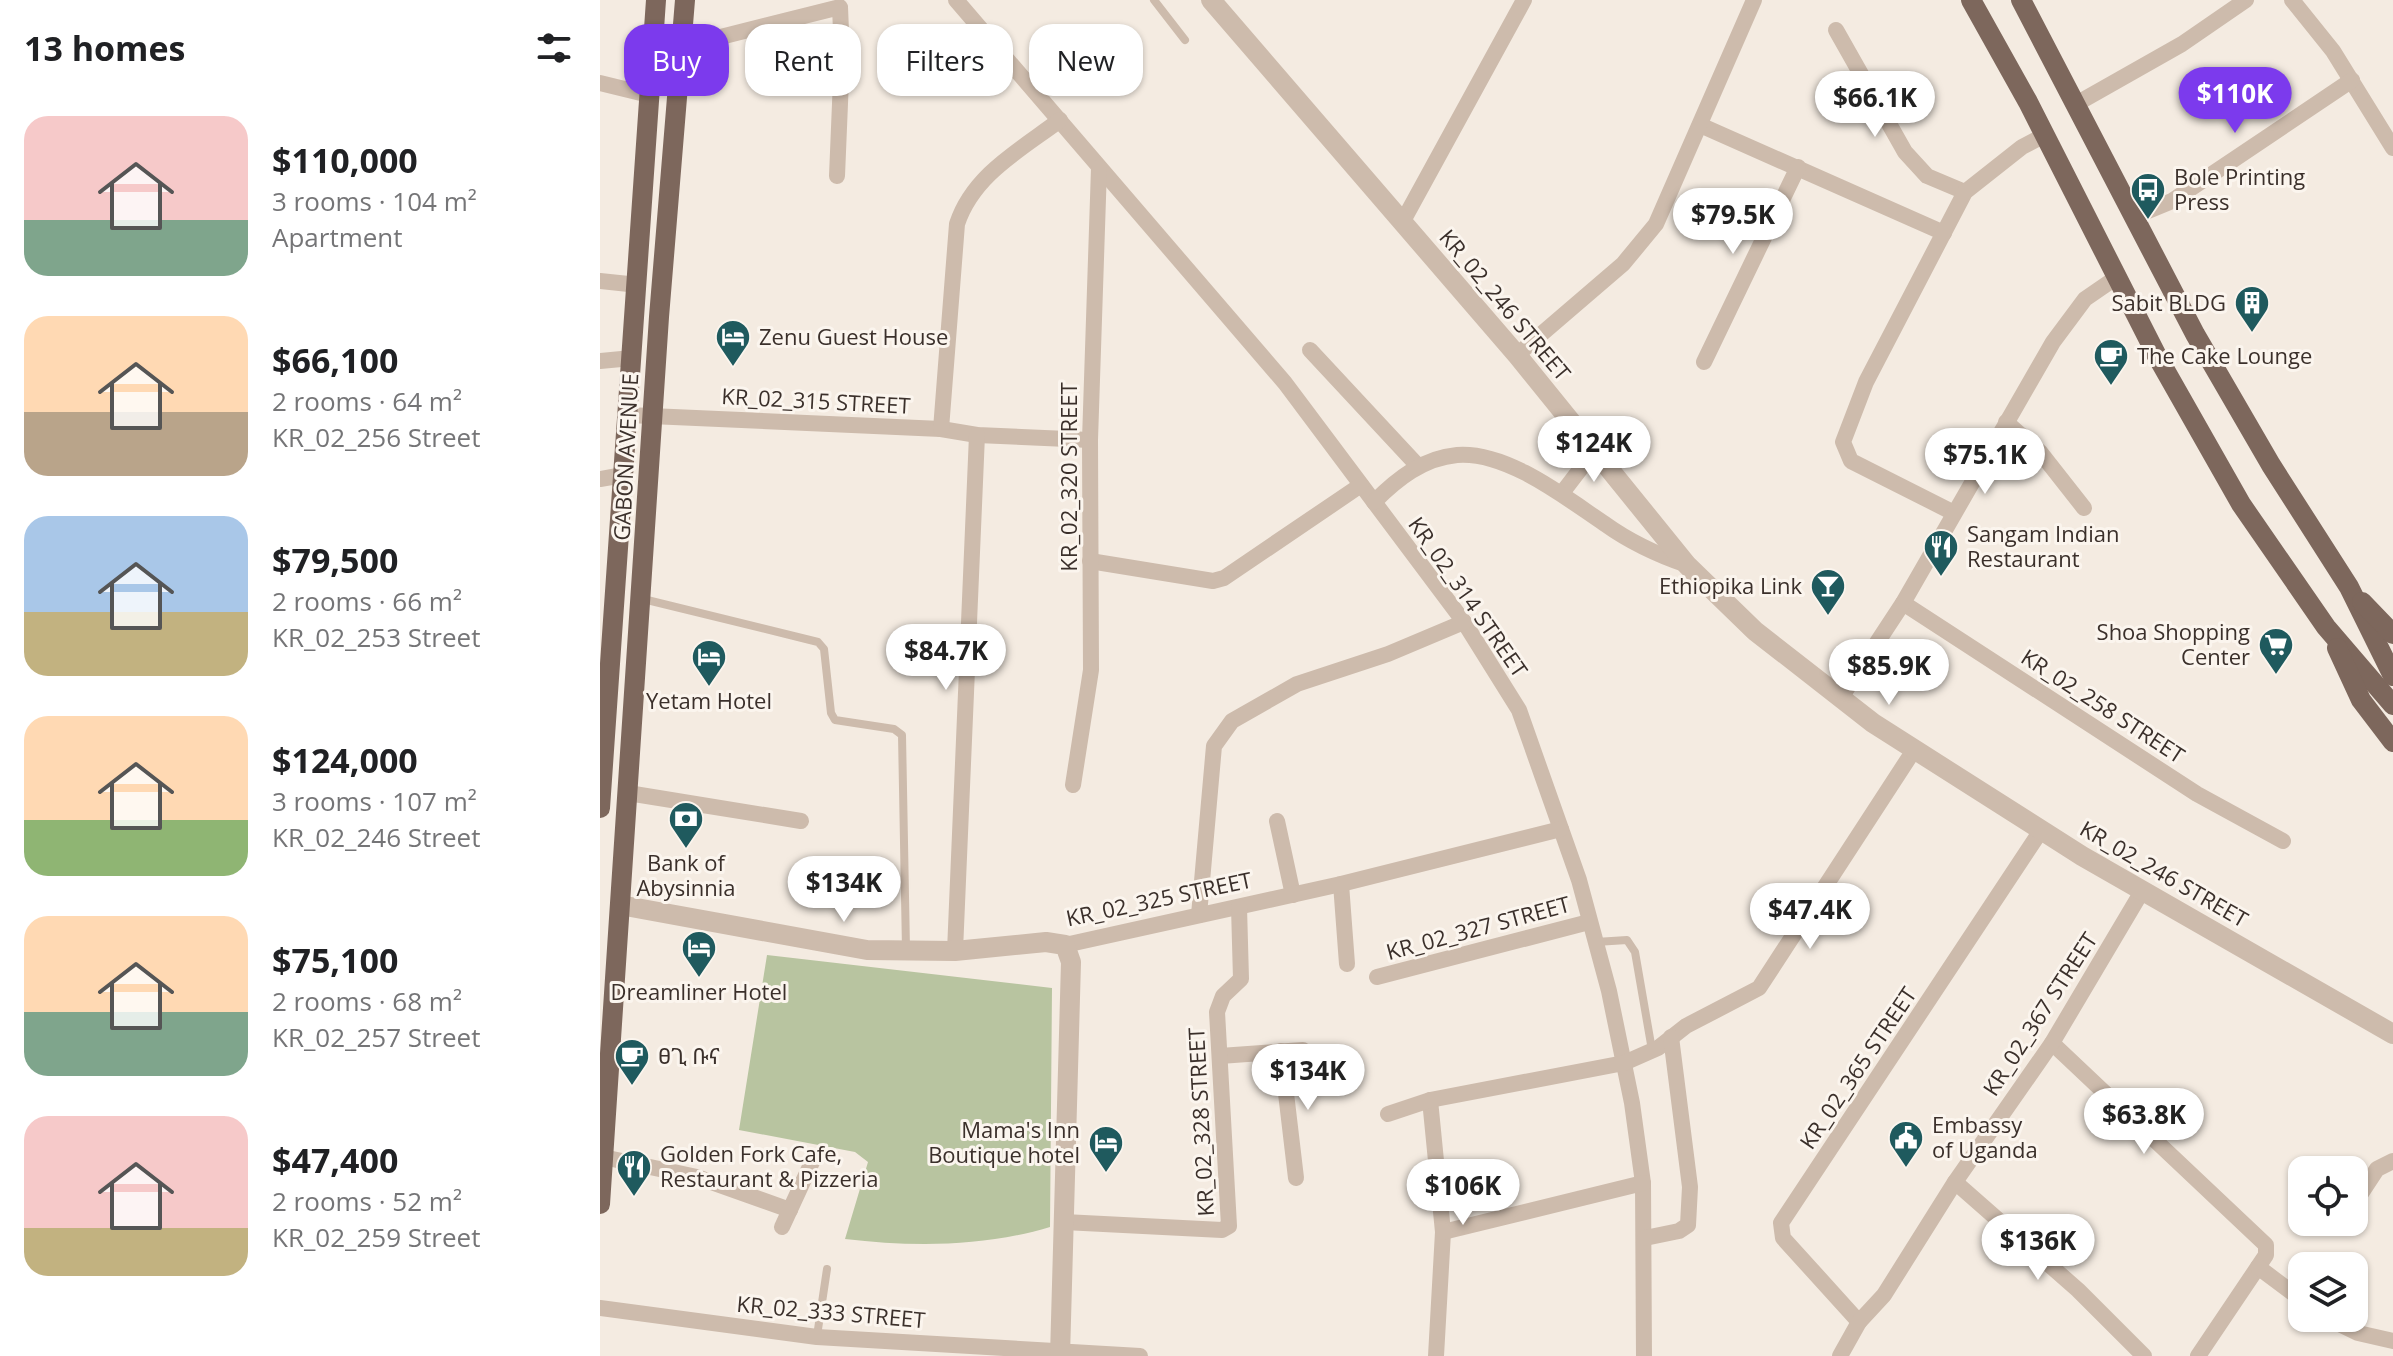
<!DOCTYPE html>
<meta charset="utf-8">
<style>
:root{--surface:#fff;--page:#f2f2f2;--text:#202124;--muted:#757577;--accent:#7c3aed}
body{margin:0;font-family:"Open Sans","Noto Sans Ethiopic",sans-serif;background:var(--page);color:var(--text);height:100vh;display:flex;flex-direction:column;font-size:30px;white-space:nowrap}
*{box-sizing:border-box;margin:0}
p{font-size:26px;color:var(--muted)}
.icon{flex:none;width:44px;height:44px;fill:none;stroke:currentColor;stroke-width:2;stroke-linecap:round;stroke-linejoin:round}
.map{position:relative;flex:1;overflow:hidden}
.side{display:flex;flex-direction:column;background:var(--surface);width:600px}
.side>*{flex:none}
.guide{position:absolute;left:24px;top:24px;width:760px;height:72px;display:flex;gap:16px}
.tools{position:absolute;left:1688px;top:1156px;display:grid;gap:16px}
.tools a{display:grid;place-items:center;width:80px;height:80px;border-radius:16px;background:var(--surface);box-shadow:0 2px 6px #0004;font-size:40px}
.price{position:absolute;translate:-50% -68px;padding:0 18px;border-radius:28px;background:#fff;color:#222;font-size:26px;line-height:52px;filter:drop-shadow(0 2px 4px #0008)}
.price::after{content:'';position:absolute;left:50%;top:48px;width:24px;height:18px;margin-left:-12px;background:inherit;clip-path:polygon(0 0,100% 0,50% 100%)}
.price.current{background:var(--accent);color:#fff}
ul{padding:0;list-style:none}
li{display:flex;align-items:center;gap:24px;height:200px;padding:0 24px}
li span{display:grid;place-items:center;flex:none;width:224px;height:160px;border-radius:24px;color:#555}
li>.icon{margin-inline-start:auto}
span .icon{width:96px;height:96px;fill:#fffc;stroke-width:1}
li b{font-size:34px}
h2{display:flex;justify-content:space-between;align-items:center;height:96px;padding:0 24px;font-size:34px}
.tag{padding:0 28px;border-radius:24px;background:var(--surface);box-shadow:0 2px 6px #0004;font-size:28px;line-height:72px}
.tag.current{background:var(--accent);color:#fff}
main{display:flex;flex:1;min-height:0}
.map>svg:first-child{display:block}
.green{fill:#b8c4a0}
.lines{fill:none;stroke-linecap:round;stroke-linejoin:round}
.service{stroke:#cdbbac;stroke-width:8}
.minor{stroke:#cdbbac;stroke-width:16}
.tertiary{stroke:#cdbbac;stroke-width:20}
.primary{stroke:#7d675c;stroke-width:20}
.labels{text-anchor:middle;stroke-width:6;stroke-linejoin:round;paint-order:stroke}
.poi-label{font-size:22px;fill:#3b302b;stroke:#fbf5ee;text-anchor:start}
.street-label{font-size:22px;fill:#3b302b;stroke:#fbf5ee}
</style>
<main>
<section class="side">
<h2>13 homes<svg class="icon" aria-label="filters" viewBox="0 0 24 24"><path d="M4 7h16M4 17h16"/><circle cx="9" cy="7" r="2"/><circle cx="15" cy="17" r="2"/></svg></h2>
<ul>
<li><span style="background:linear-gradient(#f6c9c9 65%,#7fa58c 0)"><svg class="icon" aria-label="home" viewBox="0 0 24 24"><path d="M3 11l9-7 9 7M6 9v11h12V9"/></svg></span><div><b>$110,000</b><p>3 rooms · 104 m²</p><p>Apartment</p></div></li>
<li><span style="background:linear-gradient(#ffd9b3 60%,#b9a48a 0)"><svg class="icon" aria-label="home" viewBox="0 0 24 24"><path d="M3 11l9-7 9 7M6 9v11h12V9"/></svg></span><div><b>$66,100</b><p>2 rooms · 64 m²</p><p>KR_02_256 Street</p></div></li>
<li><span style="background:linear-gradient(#a9c7e8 60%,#c2b280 0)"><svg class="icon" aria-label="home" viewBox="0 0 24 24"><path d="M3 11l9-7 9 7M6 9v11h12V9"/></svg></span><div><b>$79,500</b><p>2 rooms · 66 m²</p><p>KR_02_253 Street</p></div></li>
<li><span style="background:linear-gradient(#ffd9b3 65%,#8fb573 0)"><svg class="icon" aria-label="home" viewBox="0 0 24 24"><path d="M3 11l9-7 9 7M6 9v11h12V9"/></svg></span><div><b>$124,000</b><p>3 rooms · 107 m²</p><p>KR_02_246 Street</p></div></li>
<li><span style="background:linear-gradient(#ffd9b3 60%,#7fa58c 0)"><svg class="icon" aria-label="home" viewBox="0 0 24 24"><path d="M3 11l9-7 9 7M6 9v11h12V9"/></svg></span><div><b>$75,100</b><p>2 rooms · 68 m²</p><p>KR_02_257 Street</p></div></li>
<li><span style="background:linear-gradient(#f6c9c9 70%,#c2b280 0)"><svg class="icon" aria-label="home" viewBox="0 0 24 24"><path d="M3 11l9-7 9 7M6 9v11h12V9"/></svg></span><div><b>$47,400</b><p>2 rooms · 52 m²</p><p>KR_02_259 Street</p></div></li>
</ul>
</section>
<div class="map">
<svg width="1793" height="1356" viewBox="0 0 1793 1356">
<rect width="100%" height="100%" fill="#f4ebe1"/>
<path class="green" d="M167,955L452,988L450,1227C384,1247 313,1247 245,1239L268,1162L255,1152L139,1130Z"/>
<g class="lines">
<g class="service">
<polyline points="554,0 585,40"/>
<polyline points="43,599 218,642 224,649 231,713 235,720 294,729 302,735 306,949"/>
<polyline points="996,942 1027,940 1035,952 1052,1050"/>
<polyline points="217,1336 227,1269"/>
</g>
<g class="minor">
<polyline points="356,0 685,383 864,622 919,710 979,880 1009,991 1032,1103 1043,1183 1044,1356"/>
<polyline points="1692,0 1733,51 1793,148"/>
<polyline points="1236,30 1305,152 1327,176 1365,192"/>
<polyline points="81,47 240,7 242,55 237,176"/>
<polyline points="0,83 49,95"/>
<polyline points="1476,104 1582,44 1646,0"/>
<polyline points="1100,125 1344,233"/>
<polyline points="1533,217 1572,201 1752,80"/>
<polyline points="803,221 924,0"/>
<polyline points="0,281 38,285"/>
<polyline points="710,350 818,466"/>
<polyline points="917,355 1023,264 1056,224 1154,0"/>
<polyline points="0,361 32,358"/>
<polyline points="1104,362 1198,167"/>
<polyline points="28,415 341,429 377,435 490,440"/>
<polyline points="1406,422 1440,452 1484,508"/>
<path d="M341,429L357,224C373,175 420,150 460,120"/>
<polyline points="0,479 23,475"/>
<polyline points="962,493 995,450"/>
<path d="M774,502C797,479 823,458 857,455C907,451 966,498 1005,524C1030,542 1058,555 1087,565"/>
<polyline points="1352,512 1251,461 1243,442 1266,382 1365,192 1422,147 1445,135"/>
<polyline points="490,561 613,581 624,578 761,485"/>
<polyline points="1303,603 1597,794 1683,841"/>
<polyline points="1240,699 1303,603 1453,342 1485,299 1517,277"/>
<polyline points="473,785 491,670 490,440 499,168"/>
<polyline points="28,793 201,821"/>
<polyline points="677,821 693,895"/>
<polyline points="741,884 747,964"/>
<polyline points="599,915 614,746 632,721 697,684 788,654 864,622"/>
<polyline points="465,945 741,884 961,829"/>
<polyline points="355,951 377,435"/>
<polyline points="777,977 989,922"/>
<polyline points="1452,1043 1666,1245 1666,1255 1598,1356"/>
<polyline points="681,1051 696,1178"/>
<polyline points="620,1056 703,1050"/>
<polyline points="830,1100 843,1232 836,1356"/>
<polyline points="788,1114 830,1100 1024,1063 1058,1048 1086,1026 1159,988 1314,750"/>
<polyline points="3,1157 97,1177 190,1210"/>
<polyline points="1355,1182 1478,1290 1544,1356"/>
<polyline points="1754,1204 1777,1169 1793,1161"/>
<polyline points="464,1222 622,1230 629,1226 617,1012 623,996 641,979 639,907"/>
<polyline points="182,1227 213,1160"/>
<polyline points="843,1232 1043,1183"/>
<polyline points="1045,1238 1079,1231 1088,1225 1090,1187 1071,1037"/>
<polyline points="1658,1267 1702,1300"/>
<polyline points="0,1308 217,1337 540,1356"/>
<polyline points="1727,1318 1758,1333 1793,1341"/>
<polyline points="1259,1322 1183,1238 1181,1223 1442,829"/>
<polyline points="1240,1356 1259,1322 1284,1295 1355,1182 1452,1043 1541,893"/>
</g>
<g class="tertiary">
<polyline points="611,0 917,355 1087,565 1155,631 1273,723 1482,856 1793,1034"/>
<polyline points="20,905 267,950 355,951 446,942 465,945 471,962 460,1356"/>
</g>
<g class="primary">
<polyline points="1371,0 1428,102 1557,356 1641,504 1726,627 1793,705"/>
<polyline points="1421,0 1595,334 1671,465 1749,587 1793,676"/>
<polyline points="1762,602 1793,634"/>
<polyline points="1737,648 1761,700 1793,742"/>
<polyline points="0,808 56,0"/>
<polyline points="0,1204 59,317 85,0"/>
</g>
</g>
<defs>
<symbol id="bus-pin" viewBox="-11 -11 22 30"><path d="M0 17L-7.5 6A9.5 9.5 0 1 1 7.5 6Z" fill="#1f5a5e" stroke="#fbf5ee"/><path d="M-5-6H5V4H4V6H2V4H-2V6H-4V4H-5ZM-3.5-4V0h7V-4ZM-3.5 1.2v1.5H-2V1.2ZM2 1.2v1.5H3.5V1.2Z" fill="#fff"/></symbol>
<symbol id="building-pin" viewBox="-11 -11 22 30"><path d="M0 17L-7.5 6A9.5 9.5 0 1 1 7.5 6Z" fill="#1f5a5e" stroke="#fbf5ee"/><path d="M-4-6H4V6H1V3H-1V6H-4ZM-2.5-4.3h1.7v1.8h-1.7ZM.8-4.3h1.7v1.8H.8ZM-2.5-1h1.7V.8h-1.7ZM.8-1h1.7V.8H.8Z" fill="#fff"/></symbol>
<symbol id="hotel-pin" viewBox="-11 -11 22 30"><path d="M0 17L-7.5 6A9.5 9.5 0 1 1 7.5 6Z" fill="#1f5a5e" stroke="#fbf5ee"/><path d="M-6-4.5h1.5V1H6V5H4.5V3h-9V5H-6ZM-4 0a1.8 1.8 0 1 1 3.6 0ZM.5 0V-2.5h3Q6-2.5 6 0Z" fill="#fff"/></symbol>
<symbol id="cafe-pin" viewBox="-11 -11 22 30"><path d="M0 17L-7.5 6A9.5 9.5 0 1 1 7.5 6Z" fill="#1f5a5e" stroke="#fbf5ee"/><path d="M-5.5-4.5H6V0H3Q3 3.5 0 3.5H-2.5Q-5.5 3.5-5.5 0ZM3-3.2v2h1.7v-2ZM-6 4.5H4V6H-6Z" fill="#fff"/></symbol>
<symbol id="restaurant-pin" viewBox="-11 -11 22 30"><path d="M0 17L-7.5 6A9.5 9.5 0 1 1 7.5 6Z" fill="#1f5a5e" stroke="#fbf5ee"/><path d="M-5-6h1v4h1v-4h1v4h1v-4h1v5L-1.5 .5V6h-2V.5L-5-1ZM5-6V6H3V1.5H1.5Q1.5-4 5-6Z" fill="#fff"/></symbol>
<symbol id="bar-pin" viewBox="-11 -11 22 30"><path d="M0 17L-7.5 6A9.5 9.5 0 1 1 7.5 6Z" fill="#1f5a5e" stroke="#fbf5ee"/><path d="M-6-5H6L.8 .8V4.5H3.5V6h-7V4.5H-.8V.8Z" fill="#fff"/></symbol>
<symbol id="supermarket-pin" viewBox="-11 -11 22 30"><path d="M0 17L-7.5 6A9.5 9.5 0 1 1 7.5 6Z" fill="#1f5a5e" stroke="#fbf5ee"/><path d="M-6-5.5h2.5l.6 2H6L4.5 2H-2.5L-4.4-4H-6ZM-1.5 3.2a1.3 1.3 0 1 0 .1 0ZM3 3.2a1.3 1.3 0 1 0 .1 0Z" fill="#fff"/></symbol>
<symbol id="bank-pin" viewBox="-11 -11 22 30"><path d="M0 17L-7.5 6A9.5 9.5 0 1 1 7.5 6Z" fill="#1f5a5e" stroke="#fbf5ee"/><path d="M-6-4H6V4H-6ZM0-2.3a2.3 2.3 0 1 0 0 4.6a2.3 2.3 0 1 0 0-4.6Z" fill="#fff"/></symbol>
<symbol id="civic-pin" viewBox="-11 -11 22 30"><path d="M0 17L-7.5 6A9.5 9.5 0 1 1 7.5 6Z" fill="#1f5a5e" stroke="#fbf5ee"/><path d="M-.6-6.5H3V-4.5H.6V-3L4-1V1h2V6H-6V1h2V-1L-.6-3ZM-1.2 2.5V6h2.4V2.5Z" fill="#fff"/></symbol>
</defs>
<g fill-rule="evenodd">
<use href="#bus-pin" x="1528" y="170" width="40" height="54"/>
<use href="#building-pin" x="1632" y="283" width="40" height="54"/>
<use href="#hotel-pin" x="113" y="317" width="40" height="54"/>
<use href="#cafe-pin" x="1491" y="336" width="40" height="54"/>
<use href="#restaurant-pin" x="1321" y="527" width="40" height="54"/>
<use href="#bar-pin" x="1208" y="566" width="40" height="54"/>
<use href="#supermarket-pin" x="1656" y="625" width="40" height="54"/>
<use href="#hotel-pin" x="89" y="637" width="40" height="54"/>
<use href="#bank-pin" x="66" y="799" width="40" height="54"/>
<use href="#hotel-pin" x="79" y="928" width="40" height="54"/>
<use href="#cafe-pin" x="12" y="1036" width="40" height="54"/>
<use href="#civic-pin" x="1286" y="1118" width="40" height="54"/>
<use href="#hotel-pin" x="486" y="1123" width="40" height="54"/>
<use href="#restaurant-pin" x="14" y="1147" width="40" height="54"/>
</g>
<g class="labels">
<g class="poi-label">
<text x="1574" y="185">Bole Printing<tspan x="1574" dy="25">Press</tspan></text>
<text x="1626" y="311" text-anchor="end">Sabit BLDG</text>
<text x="159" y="345">Zenu Guest House</text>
<text x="1537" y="364">The Cake Lounge</text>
<text x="1367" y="542">Sangam Indian<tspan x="1367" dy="25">Restaurant</tspan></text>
<text x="1202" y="594" text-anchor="end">Ethiopika Link</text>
<text x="1650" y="640" text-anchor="end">Shoa Shopping<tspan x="1650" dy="25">Center</tspan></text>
<text x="109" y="709" text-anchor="middle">Yetam Hotel</text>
<text x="86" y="871" text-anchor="middle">Bank of<tspan x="86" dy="25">Abysinnia</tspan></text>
<text x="99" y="1000" text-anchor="middle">Dreamliner Hotel</text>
<text x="58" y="1064">ፀጊ ቡና</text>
<text x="1332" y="1133">Embassy<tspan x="1332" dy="25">of Uganda</tspan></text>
<text x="480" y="1138" text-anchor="end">Mama's Inn<tspan x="480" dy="25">Boutique hotel</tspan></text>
<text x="60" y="1162">Golden Fork Cafe,<tspan x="60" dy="25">Restaurant &amp; Pizzeria</tspan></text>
</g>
<g class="street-label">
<text transform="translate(905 305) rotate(50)" y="8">KR_02_246 STREET</text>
<text transform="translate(216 401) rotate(3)" y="8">KR_02_315 STREET</text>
<text transform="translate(26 457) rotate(-87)" y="8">GABON AVENUE</text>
<text transform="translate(469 477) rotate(-90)" y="8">KR_02_320 STREET</text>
<text transform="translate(868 597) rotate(55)" y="8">KR_02_314 STREET</text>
<text transform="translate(1503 706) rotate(33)" y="8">KR_02_258 STREET</text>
<text transform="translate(1564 874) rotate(30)" y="8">KR_02_246 STREET</text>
<text transform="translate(559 899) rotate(-12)" y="8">KR_02_325 STREET</text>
<text transform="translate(878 928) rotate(-15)" y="8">KR_02_327 STREET</text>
<text transform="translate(1440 1014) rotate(-57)" y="8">KR_02_367 STREET</text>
<text transform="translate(1258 1068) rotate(-56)" y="8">KR_02_365 STREET</text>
<text transform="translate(601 1122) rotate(-93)" y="8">KR_02_328 STREET</text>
<text transform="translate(231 1312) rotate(5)" y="8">KR_02_333 STREET</text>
</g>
</g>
</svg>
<div class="tools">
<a><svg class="icon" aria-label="locate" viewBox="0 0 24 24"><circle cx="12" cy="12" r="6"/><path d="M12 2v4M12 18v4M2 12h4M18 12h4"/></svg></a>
<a><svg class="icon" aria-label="layers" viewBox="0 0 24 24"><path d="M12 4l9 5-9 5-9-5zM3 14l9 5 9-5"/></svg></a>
</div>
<b class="price current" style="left:1635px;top:135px">$110K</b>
<b class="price" style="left:1275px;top:139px">$66.1K</b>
<b class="price" style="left:1133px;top:256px">$79.5K</b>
<b class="price" style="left:994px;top:484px">$124K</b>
<b class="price" style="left:1385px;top:496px">$75.1K</b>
<b class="price" style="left:346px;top:692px">$84.7K</b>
<b class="price" style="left:1289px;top:707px">$85.9K</b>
<b class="price" style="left:244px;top:924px">$134K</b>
<b class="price" style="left:1210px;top:951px">$47.4K</b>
<b class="price" style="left:708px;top:1112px">$134K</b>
<b class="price" style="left:1544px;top:1156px">$63.8K</b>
<b class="price" style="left:863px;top:1227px">$106K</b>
<b class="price" style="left:1438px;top:1282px">$136K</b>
<div class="guide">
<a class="tag current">Buy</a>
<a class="tag">Rent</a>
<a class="tag">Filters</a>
<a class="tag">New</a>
</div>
</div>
</main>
